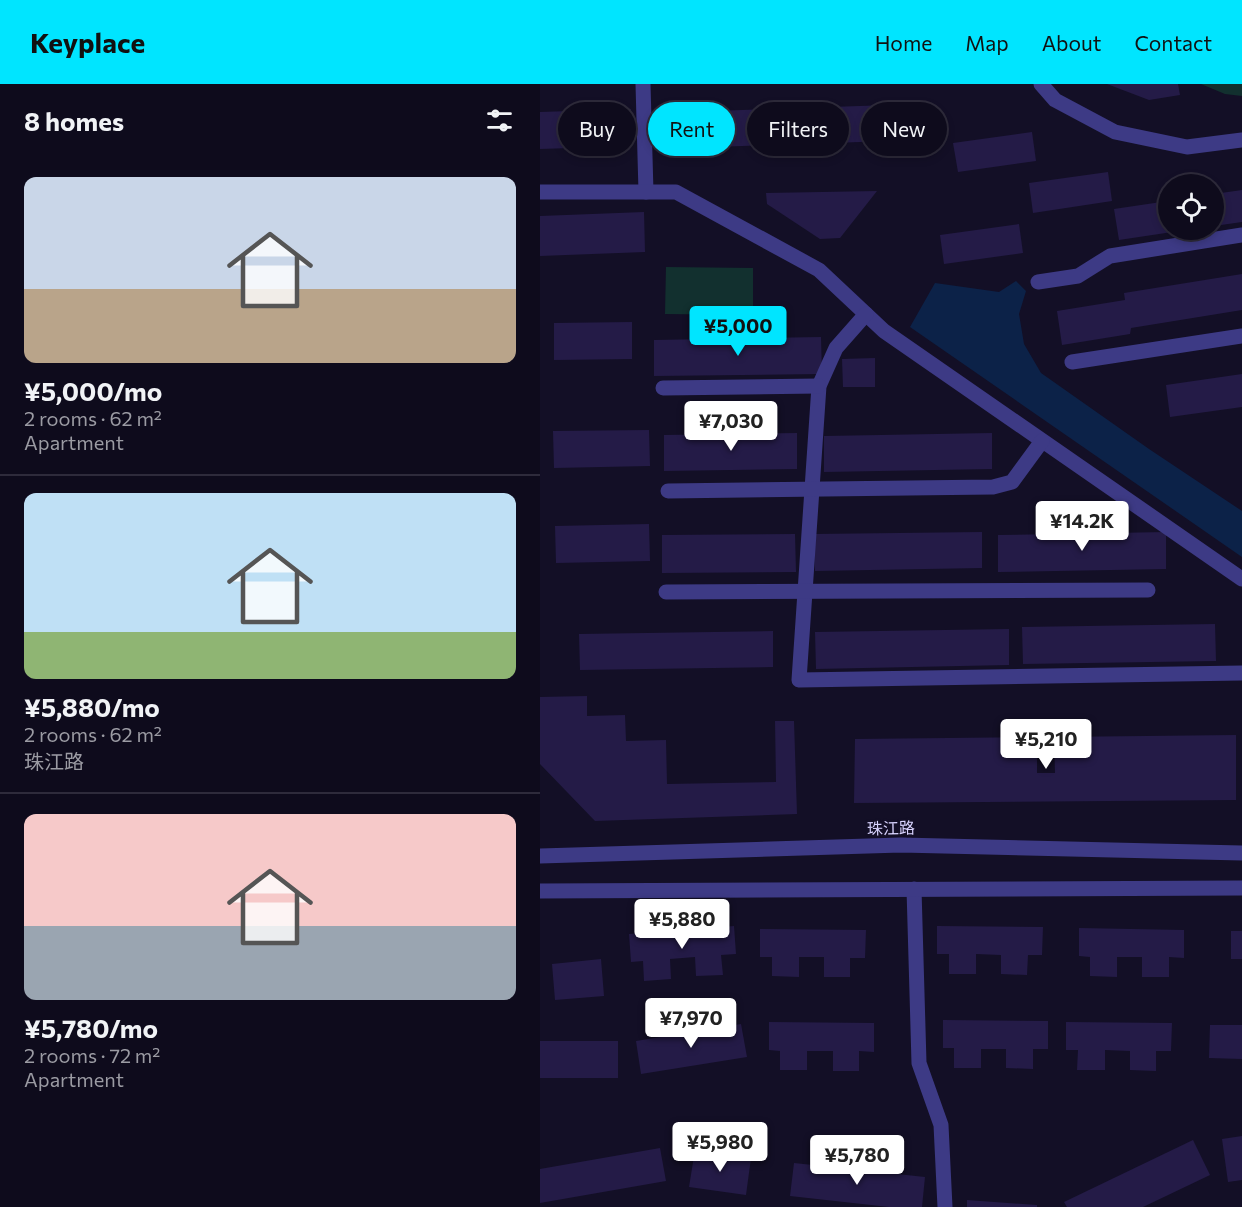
<!DOCTYPE html>
<meta charset="utf-8">
<style>
:root{--surface:#0e0b1c;--page:#171425;--text:#f1f3f6;--muted:#9b9ba3;--line:#2e2b3b;--accent:#00e5ff}
body{margin:0;font-family:Commissioner,"Noto Sans SC",sans-serif;background:var(--page);color:var(--text);height:100vh;display:flex;flex-direction:column;font-size:22px;white-space:nowrap}
*{box-sizing:border-box;margin:0}
p{font-size:20px;color:var(--muted)}
.icon{flex:none;width:33px;height:33px;fill:none;stroke:currentColor;stroke-width:2;stroke-linecap:round;stroke-linejoin:round}
.map{position:relative;flex:1;overflow:hidden}
.drawer{display:flex;flex-direction:column;background:var(--surface);width:540px}
.drawer>*{flex:none}
.banner{position:absolute;left:18px;top:18px;width:570px;height:54px;display:flex;gap:12px}
.fabs{position:absolute;left:618px;top:90px;display:grid;gap:12px}
.fabs a{display:grid;place-items:center;width:66px;height:66px;border-radius:50%;background:var(--surface);box-shadow:0 3px 9px #0003,0 0 0 2px var(--line);font-size:30px}
.price{position:absolute;translate:-50% -51px;padding:0 14px;border-radius:6px;background:#fff;color:#222;font-size:20px;line-height:39px;filter:drop-shadow(0 2px 3px #0008)}
.price::after{content:'';position:absolute;left:50%;top:36px;width:18px;height:14px;margin-left:-9px;background:inherit;clip-path:polygon(0 0,100% 0,50% 100%)}
.price.selected{background:var(--accent);color:#111}
ul{padding:0;list-style:none}
li{display:grid;align-content:center;gap:12px;height:318px;padding:0 24px}
li+li{border-top:2px solid var(--line)}
li span{display:grid;place-items:center;height:186px;border-radius:12px;color:#555}
li>.icon{margin-inline-start:auto}
span .icon{width:108px;height:108px;fill:#fffc;stroke-width:1}
li b{font-size:26px}
h2{display:flex;justify-content:space-between;align-items:center;height:72px;padding:0 24px;font-size:26px}
.tag{padding:0 21px;border-radius:27px;background:var(--surface);box-shadow:0 3px 9px #0003,0 0 0 2px var(--line);font-size:21px;line-height:54px}
.tag.selected{background:var(--accent);color:#111}
header{display:flex;align-items:center;gap:36px;box-sizing:border-box;height:84px;padding:0 30px;background:var(--accent);color:#111}
header strong{font-size:28px}
nav{display:flex;gap:33px;margin-inline-start:auto;font-size:21px}
main{display:flex;flex:1;min-height:0}
.map>svg:first-child{display:block}
.green{fill:#12302f}
.water{fill:#0c2248}
.building{fill:#241b47}
.lines{fill:none;stroke-linecap:round;stroke-linejoin:round}
.minor{stroke:#3d3a85;stroke-width:15}
.labels{text-anchor:middle;stroke-width:5;stroke-linejoin:round;paint-order:stroke}
.street-label{font-size:16px;fill:#d9d4ff;stroke:#130f26}
</style>
<header>
<strong>Keyplace</strong>
<nav><a>Home</a><a>Map</a><a>About</a><a>Contact</a></nav>
</header>
<main>
<section class="drawer">
<h2>8 homes<svg class="icon" aria-label="filters" viewBox="0 0 24 24"><path d="M4 7h16M4 17h16"/><circle cx="9" cy="7" r="2"/><circle cx="15" cy="17" r="2"/></svg></h2>
<ul>
<li><span style="background:linear-gradient(#c9d6e8 60%,#b9a48a 0)"><svg class="icon" aria-label="home" viewBox="0 0 24 24"><path d="M3 11l9-7 9 7M6 9v11h12V9"/></svg></span><div><b>¥5,000/mo</b><p>2 rooms · 62 m²</p><p>Apartment</p></div></li>
<li><span style="background:linear-gradient(#bfe0f5 75%,#8fb573 0)"><svg class="icon" aria-label="home" viewBox="0 0 24 24"><path d="M3 11l9-7 9 7M6 9v11h12V9"/></svg></span><div><b>¥5,880/mo</b><p>2 rooms · 62 m²</p><p>珠江路</p></div></li>
<li><span style="background:linear-gradient(#f6c9c9 60%,#9aa5b1 0)"><svg class="icon" aria-label="home" viewBox="0 0 24 24"><path d="M3 11l9-7 9 7M6 9v11h12V9"/></svg></span><div><b>¥5,780/mo</b><p>2 rooms · 72 m²</p><p>Apartment</p></div></li>
</ul>
</section>
<div class="map">
<svg width="702" height="1123" viewBox="0 0 702 1123">
<rect width="100%" height="100%" fill="#130f26"/>
<g class="green">
<polygon points="661,0 702,0 702,12 685,10"/>
<polygon points="126,183 213,184 213,231 125,230"/>
</g>
<polygon class="water" points="476,197 486,207 479,230 484,260 501,289 609,365 702,427 702,473 370,243 395,199 459,208"/>
<g class="building">
<polygon points="567,0 638,0 640,11 609,16"/>
<polygon points="378,20 379,56 262,60 261,24"/>
<polygon points="91,25 92,62 0,65 0,28"/>
<polygon points="231,25 232,61 115,65 114,29"/>
<polygon points="492,48 496,77 418,88 413,59"/>
<polygon points="568,88 572,117 493,129 489,99"/>
<polygon points="702,106 702,138 674,142 674,110"/>
<polygon points="337,107 300,154 280,155 227,120 226,109"/>
<polygon points="628,117 628,146 638,146 639,147 579,156 574,125"/>
<polygon points="104,128 105,168 0,172 0,132"/>
<polygon points="479,140 483,169 404,180 400,151"/>
<polygon points="702,190 702,226 591,244 590,250 522,261 517,227 585,216 584,209"/>
<polygon points="92,238 92,275 14,276 14,239"/>
<polygon points="281,253 282,290 114,292 114,256"/>
<polygon points="335,274 335,303 303,303 302,275"/>
<polygon points="702,290 702,323 630,333 626,301"/>
<polygon points="109,346 110,382 14,384 13,347"/>
<polygon points="257,349 257,385 124,387 124,351"/>
<polygon points="452,349 452,385 284,388 284,352"/>
<polygon points="109,440 110,477 16,479 15,442"/>
<polygon points="442,448 442,484 275,487 274,450"/>
<polygon points="626,448 626,485 458,488 458,451"/>
<polygon points="255,450 256,488 122,489 122,451"/>
<polygon points="675,540 676,577 483,580 482,543"/>
<polygon points="469,545 469,581 276,585 275,548"/>
<polygon points="233,547 233,583 40,586 39,550"/>
<polygon points="47,612 47,632 85,631 86,657 126,656 127,700 236,698 235,637 254,637 257,730 55,737 0,680 0,613"/>
<polygon points="696,651 696,716 314,719 315,655 497,653 497,689 515,689 514,653"/>
<polygon points="194,842 196,870 181,871 183,891 156,892 155,873 130,875 131,895 104,897 103,877 91,878 89,850"/>
<polygon points="397,842 503,843 502,871 488,871 487,891 461,890 461,871 436,870 436,890 409,890 409,870 397,870"/>
<polygon points="539,844 644,846 644,874 629,873 629,893 602,893 602,873 577,873 577,893 550,892 550,873 539,872"/>
<polygon points="220,845 326,846 325,874 310,874 310,893 284,893 284,873 259,873 259,893 232,892 232,873 220,873"/>
<rect x="691" y="847" width="11" height="28"/>
<polygon points="61,875 64,912 15,916 12,880"/>
<polygon points="403,936 508,937 508,965 493,965 493,985 466,984 466,965 441,965 441,984 414,984 414,964 403,964"/>
<polygon points="229,938 334,939 334,968 319,967 319,987 293,987 293,967 267,967 267,986 240,986 240,967 229,966"/>
<polygon points="526,938 632,939 631,967 616,967 616,987 590,986 590,967 565,966 565,986 537,986 538,966 526,966"/>
<polygon points="201,940 207,973 101,990 96,957"/>
<polygon points="670,941 702,941 702,975 669,974"/>
<rect x="0" y="957" width="78" height="37"/>
<polygon points="702,1052 702,1096 688,1098 682,1055"/>
<polygon points="653,1056 670,1091 603,1123 527,1123 524,1118"/>
<polygon points="120,1064 126,1097 0,1119 0,1085"/>
<polygon points="155,1066 211,1074 206,1111 149,1103"/>
<polygon points="254,1079 385,1093 382,1123 349,1123 250,1112"/>
<polygon points="427,1116 497,1121 497,1123 427,1123"/>
</g>
<g class="lines">
<g class="minor">
<polyline points="103,0 106,108"/>
<polyline points="501,0 515,16 575,48 647,63 702,56"/>
<polyline points="0,108 136,108 279,186 344,247 702,495"/>
<polyline points="498,198 538,192 570,172 702,151"/>
<polyline points="326,230 296,264 279,302 259,596 702,589"/>
<polyline points="532,278 702,252"/>
<polyline points="123,304 279,302"/>
<polyline points="128,407 453,403 472,398 502,357"/>
<polyline points="126,508 608,506"/>
<polyline points="0,772 361,761 702,769"/>
<polyline points="374,805 379,979 401,1041 405,1123"/>
<polyline points="0,807 702,804"/>
</g>
</g>
<g class="labels">
<g class="street-label">
<text transform="translate(351 744) rotate(-1)" y="6">珠江路</text>
</g>
</g>
</svg>
<div class="fabs">
<a><svg class="icon" aria-label="locate" viewBox="0 0 24 24"><circle cx="12" cy="12" r="6"/><path d="M12 2v4M12 18v4M2 12h4M18 12h4"/></svg></a>
</div>
<b class="price selected" style="left:198px;top:273px">¥5,000</b>
<b class="price" style="left:191px;top:368px">¥7,030</b>
<b class="price" style="left:542px;top:468px">¥14.2K</b>
<b class="price" style="left:506px;top:686px">¥5,210</b>
<b class="price" style="left:142px;top:866px">¥5,880</b>
<b class="price" style="left:151px;top:965px">¥7,970</b>
<b class="price" style="left:180px;top:1089px">¥5,980</b>
<b class="price" style="left:317px;top:1102px">¥5,780</b>
<div class="banner">
<a class="tag">Buy</a>
<a class="tag selected">Rent</a>
<a class="tag">Filters</a>
<a class="tag">New</a>
</div>
</div>
</main>
